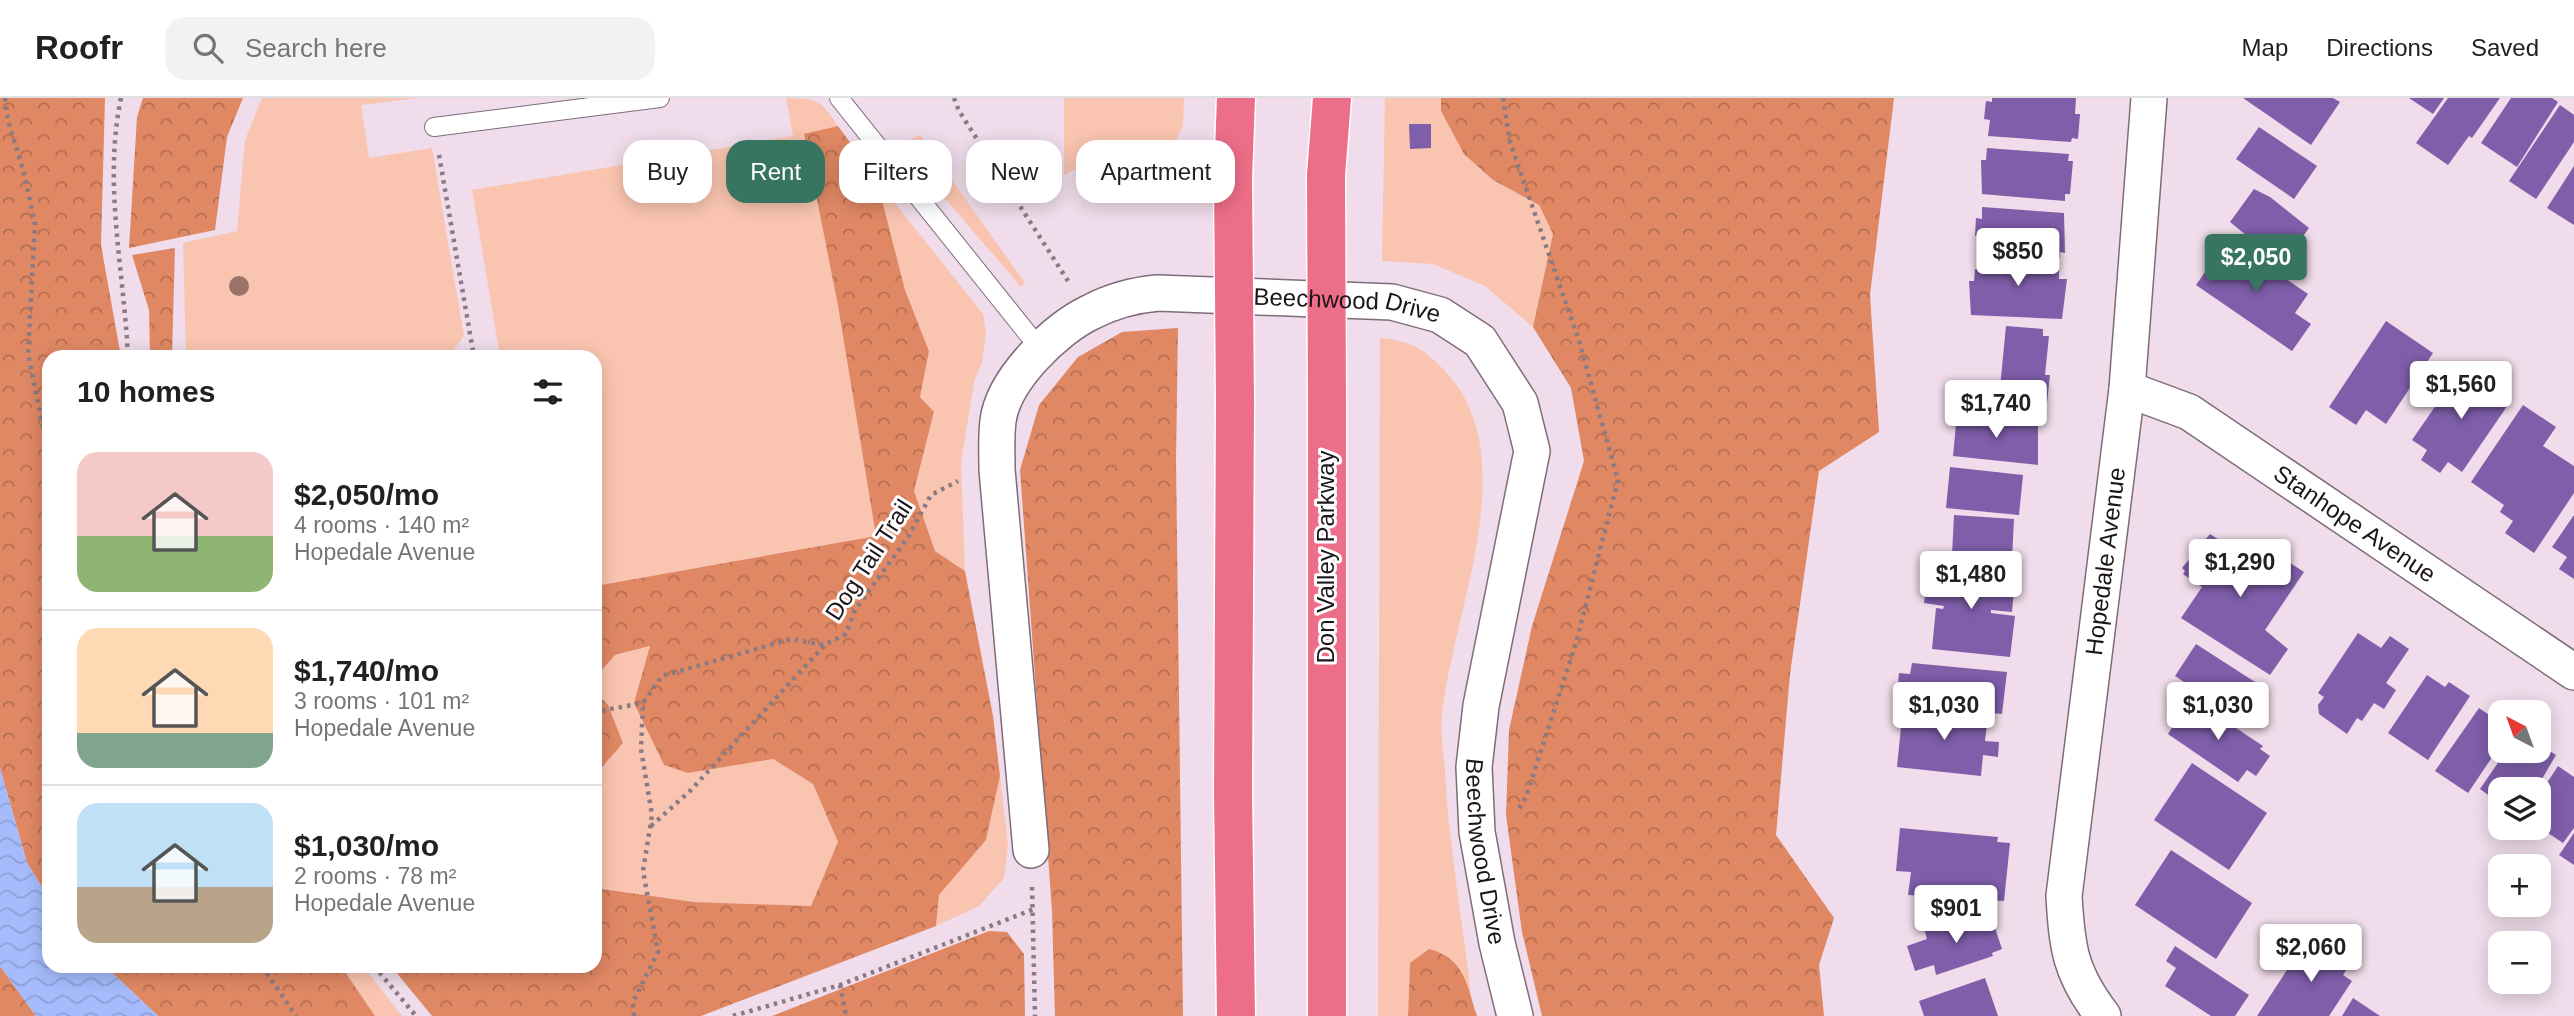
<!DOCTYPE html>
<meta charset="utf-8">
<style>
:root{--surface:#fff;--page:#f2f2f2;--text:#202124;--muted:#757577;--line:#e0e0e0;--accent:#387561}
body{margin:0;font-family:Helvetica,sans-serif;background:var(--page);color:var(--text);height:100vh;display:flex;flex-direction:column;font-size:26px;white-space:nowrap}
*{box-sizing:border-box;margin:0}
p{font-size:23px;color:var(--muted)}
.icon{flex:none;width:38px;height:38px;fill:none;stroke:currentColor;stroke-width:2;stroke-linecap:round;stroke-linejoin:round}
.map{position:relative;flex:1;overflow:hidden}
.sheet{position:absolute;left:42px;top:252px;width:560px;height:623px;display:flex;flex-direction:column;background:var(--surface);border-radius:21px;box-shadow:0 4px 18px #0003}
.sheet>*{flex:none}
.banner{position:absolute;left:623px;top:42px;width:665px;height:63px;display:flex;gap:14px}
.needle{width:46px;rotate:319deg}
.buttons{position:absolute;left:2488px;top:602px;display:grid;gap:14px}
.buttons a{display:grid;place-items:center;width:63px;height:63px;border-radius:14px;background:var(--surface);box-shadow:0 4px 18px #0003;font-size:35px}
.price{position:absolute;translate:-50% -60px;padding:0 16px;border-radius:7px;background:#fff;color:#222;font-size:23px;line-height:46px;filter:drop-shadow(0 2px 4px #0008)}
.price::after{content:'';position:absolute;left:50%;top:42px;width:21px;height:16px;margin-left:-10px;background:inherit;clip-path:polygon(0 0,100% 0,50% 100%)}
.price.current{background:var(--accent);color:#fff}
ul{padding:0;list-style:none}
li{display:flex;align-items:center;gap:21px;height:175px;padding:0 35px}
li+li{border-top:2px solid var(--line)}
li span{display:grid;place-items:center;flex:none;width:196px;height:140px;border-radius:21px;color:#555}
li>.icon{margin-inline-start:auto}
span .icon{width:84px;height:84px;fill:#fffc;stroke-width:1}
li b{font-size:30px}
h2{display:flex;justify-content:space-between;align-items:center;height:84px;padding:0 35px;font-size:30px}
.pill{padding:0 24px;border-radius:21px;background:var(--surface);box-shadow:0 4px 18px #0003;font-size:24px;line-height:63px}
.pill.current{background:var(--accent);color:#fff}
header{display:flex;align-items:center;gap:42px;box-sizing:border-box;height:98px;padding:0 35px;background:var(--surface);border-bottom:2px solid var(--line)}
header strong{font-size:33px}
nav{display:flex;gap:38px;margin-inline-start:auto;font-size:24px}
.search{width:490px;height:63px;background:var(--page);display:flex;align-items:center;gap:18px;box-sizing:border-box;padding:0 24px;border-radius:21px;color:var(--muted);font-size:26px}
.map>svg:first-child{display:block}
.green{fill:#fac5b0}
.forest{fill:url(#forest-crowns)}
.water{fill:url(#water-waves)}
.building{fill:#7f5eaa}
.lines{fill:none;stroke-linecap:round;stroke-linejoin:round}
.service-casing{stroke:#7e6c79;stroke-width:20}
.minor-casing{stroke:#7e6c79;stroke-width:38}
.motorway-casing{stroke:#fff;stroke-width:41}
.path{stroke:#897b84;stroke-width:4.5;stroke-dasharray:3.5 5;stroke-linecap:butt}
.service{stroke:#fff;stroke-width:18}
.minor{stroke:#fff;stroke-width:35}
.motorway{stroke:#ed6e88;stroke-width:38}
.motorway-bridge-casing{stroke:#fff;stroke-width:41;stroke-linecap:butt}
.motorway-bridge{stroke:#ed6e88;stroke-width:38}
.tree{fill:#9a736a}
.labels{text-anchor:middle;stroke-width:6;stroke-linejoin:round;paint-order:stroke}
.street-label{font-size:24px;fill:#1c151a;stroke:#fff}
</style>
<header>
<strong>Roofr</strong>
<div class="search"><svg class="icon" aria-label="search" viewBox="0 0 24 24"><circle cx="10" cy="10" r="6"/><path d="M15 15l6 6"/></svg>Search here</div>
<nav><a>Map</a><a>Directions</a><a>Saved</a></nav>
</header>
<div class="map">
<svg width="2574" height="918" viewBox="0 0 2574 918">
<defs>
<pattern id="forest-crowns" width="20" height="18" patternUnits="userSpaceOnUse" patternTransform="scale(1.75)"><rect width="20" height="18" fill="#e08864"/><path d="M2 6a3 3 0 1 1 6 0M12 15a3 3 0 1 1 6 0" fill="none" stroke="#b56e52"/></pattern>
<pattern id="water-waves" width="16" height="10" patternUnits="userSpaceOnUse" patternTransform="scale(1.75)"><rect width="16" height="10" fill="#a5bbfc"/><path d="M0 5q4-4 8 0t8 0" fill="none" stroke="#8da0d7"/></pattern>
</defs>
<rect width="100%" height="100%" fill="#f0dcea"/>
<g class="green">
<polygon points="262,0 417,0 361,7 369,60 432,50 464,238 448,259 186,259 183,145 237,133 245,42"/>
<path d="M786,0C817,0 821,2 838,28L804,37L838,208L876,438L595,488V259H500L472,92L793,38Z"/>
<polygon points="1064,0 1184,0 1183,28 1147,99 1106,56 1064,77"/>
<polygon points="1385,0 1441,0 1441,13 1493,82 1539,107 1553,136 1533,229 1485,188 1433,166 1382,163"/>
<polygon points="920,37 1025,185 1021,189 899,47"/>
<polygon points="887,95 983,216 986,234 982,264 974,284 961,365 965,473 935,453 914,393 934,315 920,299 929,253 905,192 882,101"/>
<path d="M1380,240C1411,243 1423,250 1444,272C1527,357 1452,515 1442,617C1440,635 1444,656 1445,675C1449,752 1464,829 1472,906L1461,874L1410,865L1408,918H1378Z"/>
<polygon points="651,548 688,675 773,661 813,686 838,744 811,808 694,804 595,790 595,677 623,645 608,607 595,593 595,580 615,557"/>
<polygon points="1000,678 1008,747 1004,780 979,808 936,828 939,797 986,742"/>
<polygon points="341,868 363,868 402,918 375,918"/>
</g>
<g class="forest">
<polygon points="0,0 105,0 101,147 121,259 49,259 49,800 27,765 0,670"/>
<polygon points="143,0 243,0 227,39 215,132 129,150 137,19"/>
<polygon points="1441,0 1894,0 1870,197 1879,334 1819,373 1790,576 1776,737 1834,820 1819,867 1824,918 1542,918 1522,834 1506,717 1509,632 1532,528 1584,363 1571,290 1533,229 1553,136 1539,107 1493,82 1464,56 1441,13"/>
<polygon points="838,28 887,95 882,102 905,192 929,253 920,299 934,314 914,393 935,453 965,473 993,618 1000,678 986,742 939,797 936,828 701,918 432,918 391,868 595,868 595,790 694,804 811,808 838,744 813,686 773,661 688,675 664,667 634,605 650,548 615,557 595,580 595,488 876,438 838,208 804,36"/>
<polygon points="175,150 172,259 150,259 149,212 132,157"/>
<polygon points="1178,230 1176,361 1183,918 1055,918 1052,813 1020,372 1039,307 1078,259 1122,234"/>
<polygon points="595,593 608,607 623,645 595,677"/>
<polygon points="989,833 1007,834 1024,856 1025,918 772,918"/>
<path d="M1429,851C1465,861 1466,885 1477,918H1408L1410,865Z"/>
<polygon points="0,868 36,918 0,918"/>
<polygon points="105,868 341,868 375,918 158,918"/>
</g>
<polygon class="water" points="0,670 27,765 49,800 49,868 105,868 158,918 36,918 0,868"/>
<g class="building">
<polygon points="1992,0 2076,0 2075,16 2080,16 2078,41 2072,40 2071,44 1988,38 1990,22 1984,21 1986,3 1992,4"/>
<polygon points="2243,0 2333,0 2340,4 2311,47"/>
<polygon points="2409,0 2444,0 2433,16"/>
<polygon points="2448,0 2500,0 2472,40 2469,38 2448,67 2416,45"/>
<polygon points="2511,0 2552,0 2558,4 2517,69 2481,45"/>
<polygon points="2560,7 2574,17 2574,44 2536,101 2509,83"/>
<polygon points="1409,26 1431,26 1431,50 1410,51"/>
<polygon points="2259,29 2317,68 2294,101 2236,61"/>
<polygon points="1987,50 2069,56 2068,63 2073,63 2070,96 2065,96 2065,103 1982,96 1981,62 1986,62"/>
<polygon points="2574,68 2574,127 2547,110"/>
<polygon points="2254,91 2270,99 2309,130 2285,163 2270,152 2268,155 2230,124"/>
<polygon points="1982,109 2064,115 2065,155 2060,154 2060,160 1979,153 1981,139 1975,138 1976,120 1982,121"/>
<polygon points="2228,141 2308,196 2295,215 2311,226 2292,253 2196,187"/>
<polygon points="1980,158 2059,162 2059,181 2067,181 2062,221 1971,217 1969,183 1974,183 1975,171 1980,172"/>
<polygon points="2386,223 2433,255 2386,326 2366,312 2356,327 2329,309"/>
<polygon points="2006,228 2043,231 2043,238 2049,238 2045,277 2050,277 2047,305 1999,300"/>
<polygon points="2463,268 2512,301 2462,374 2448,364 2440,375 2421,362 2427,352 2412,342"/>
<polygon points="2523,307 2556,329 2543,348 2574,368 2574,395 2534,455 2505,435 2513,423 2500,414 2504,407 2471,384"/>
<polygon points="1957,316 2038,325 2038,367 1953,358"/>
<polygon points="1950,369 2023,377 2019,417 1946,410"/>
<polygon points="1954,417 2014,421 2012,461 1952,457"/>
<polygon points="2574,417 2574,481 2559,471 2567,459 2552,449"/>
<polygon points="2210,436 2253,464 2264,448 2304,474 2265,532 2288,551 2270,577 2181,520 2202,489 2183,476 2185,473 2182,470"/>
<polygon points="1947,468 1997,474 1997,478 2015,480 2012,514 1991,512 1991,515 2015,518 2010,559 1932,551 1936,510 1943,511 1944,508 1924,505 1928,471 1947,472"/>
<polygon points="2358,535 2381,550 2390,538 2409,551 2386,585 2396,592 2384,611 2374,605 2362,623 2357,620 2347,636 2319,616 2318,607 2324,599 2318,595"/>
<polygon points="2196,546 2269,593 2260,605 2268,610 2257,626 2249,620 2245,625 2175,578"/>
<polygon points="1912,565 2007,574 2002,616 1896,607 1899,575 1910,576"/>
<polygon points="2427,577 2445,589 2449,584 2470,598 2428,662 2388,635"/>
<polygon points="2191,600 2263,648 2260,651 2270,658 2256,678 2247,672 2238,684 2168,636"/>
<polygon points="1903,609 1988,618 1985,643 1999,644 1998,659 1983,657 1981,678 1897,669"/>
<polygon points="2479,610 2501,625 2501,646 2468,695 2435,673"/>
<polygon points="2539,646 2556,657 2536,691 2501,691 2501,706 2480,691 2506,653 2539,653"/>
<polygon points="2192,665 2267,715 2229,772 2154,722"/>
<polygon points="2558,668 2574,679 2574,730 2563,745 2539,729 2539,697"/>
<polygon points="1900,730 1998,739 1997,744 2010,745 2004,803 1908,797 1911,774 1896,773"/>
<polygon points="2574,735 2574,767 2559,757"/>
<polygon points="2171,752 2252,805 2216,861 2135,807"/>
<polygon points="1980,815 1982,821 1991,818 2002,851 1992,855 1993,858 1936,877 1934,867 1915,873 1907,848 1927,841 1925,833"/>
<polygon points="2321,841 2353,862 2343,877 2352,883 2329,918 2257,918 2302,849 2311,856"/>
<polygon points="2175,848 2249,897 2235,918 2211,918 2165,888 2176,870 2166,863"/>
<polygon points="1985,880 1998,918 1924,918 1919,903"/>
<polygon points="2353,900 2380,918 2342,918"/>
</g>
<g class="lines">
<defs>
<g id="service">
<polyline points="839,0 1040,251"/>
<polyline points="434,29 660,0"/>
</g>
<g id="minor">
<path id="s1" d="M2127,291L2189,314L2574,574"/>
<path id="s2" d="M1031,752L997,372C997,356 996,339 998,323C1003,282 1055,231 1091,214C1112,203 1135,197 1158,195L1392,204L1440,217L1480,243L1520,305L1532,353L1481,608L1474,669L1477,734L1497,845L1515,918"/>
<path id="s3" d="M2103,918C2070,875 2067,850 2064,798L2127,291L2149,0"/>
</g>
<g id="motorway">
<polyline points="1326,77 1332,0"/>
<polyline points="1233,81 1236,0"/>
<polyline points="1235,305 1233,695 1236,918"/>
<polyline points="1327,307 1327,918"/>
</g>
</defs>
<use href="#service" class="service-casing"/>
<use href="#minor" class="minor-casing"/>
<use href="#motorway" class="motorway-casing"/>
<g class="path">
<polyline points="5,0 8,23 23,71 35,126 28,256 49,359"/>
<path d="M121,0C103,86 124,172 128,259"/>
<polyline points="954,0 959,13 1068,183"/>
<polyline points="1503,0 1510,44 1579,243 1618,382 1576,545 1526,699 1518,712"/>
<polyline points="439,57 474,259"/>
<polyline points="595,618 605,612 643,605"/>
<polyline points="651,728 690,693 824,548"/>
<polyline points="1032,789 1035,918"/>
<polyline points="262,868 296,918"/>
<polyline points="374,868 416,918"/>
<polyline points="840,887 846,918"/>
<polyline points="634,918 633,904 658,854 643,773 652,717 641,651 643,605 662,578 791,541 824,547 846,536 855,512 908,439 931,397 958,383"/>
<polyline points="733,918 840,887 1034,811"/>
</g>
<use href="#service" class="service"/>
<use href="#minor" class="minor"/>
<use href="#motorway" class="motorway"/>
<defs>
<g id="motorway-bridge">
<polyline points="1326,77 1327,307"/>
<polyline points="1233,81 1235,305"/>
</g>
</defs>
<use href="#motorway-bridge" class="motorway-bridge-casing"/>
<use href="#motorway-bridge" class="motorway-bridge"/>
</g>
<circle class="tree" cx="239" cy="188" r="10"/>
<g class="labels">
<g class="street-label">
<text dy="8" stroke="none"><textPath href="#s2" startOffset="838">Beechwood Drive</textPath></text>
<text dy="8" stroke="none"><textPath href="#s1" startOffset="266">Stanhope Avenue</textPath></text>
<text transform="translate(1326 459) rotate(-90)" y="8">Don Valley Parkway</text>
<text transform="translate(869 462) rotate(-57)" y="8">Dog Tail Trail</text>
<text dy="8" stroke="none"><textPath href="#s3" startOffset="466">Hopedale Avenue</textPath></text>
<text dy="8" stroke="none"><textPath href="#s2" startOffset="1510">Beechwood Drive</textPath></text>
</g>
</g>
</svg>
<div class="buttons">
<a><svg class="needle" viewBox="-14 -14 28 28"><path d="M0-13l5 13h-10z" fill="#e53935"/><path d="M0 13l5-13h-10z" fill="#757577"/></svg></a>
<a><svg class="icon" aria-label="layers" viewBox="0 0 24 24"><path d="M12 4l9 5-9 5-9-5zM3 14l9 5 9-5"/></svg></a>
<a>+</a>
<a>−</a>
</div>
<b class="price" style="left:2018px;top:190px">$850</b>
<b class="price current" style="left:2256px;top:196px">$2,050</b>
<b class="price" style="left:2461px;top:323px">$1,560</b>
<b class="price" style="left:1996px;top:342px">$1,740</b>
<b class="price" style="left:2240px;top:501px">$1,290</b>
<b class="price" style="left:1971px;top:513px">$1,480</b>
<b class="price" style="left:1944px;top:644px">$1,030</b>
<b class="price" style="left:2218px;top:644px">$1,030</b>
<b class="price" style="left:1956px;top:847px">$901</b>
<b class="price" style="left:2311px;top:886px">$2,060</b>
<div class="banner">
<a class="pill">Buy</a>
<a class="pill current">Rent</a>
<a class="pill">Filters</a>
<a class="pill">New</a>
<a class="pill">Apartment</a>
</div>
<section class="sheet">
<h2>10 homes<svg class="icon" aria-label="filters" viewBox="0 0 24 24"><path d="M4 7h16M4 17h16"/><circle cx="9" cy="7" r="2"/><circle cx="15" cy="17" r="2"/></svg></h2>
<ul>
<li><span style="background:linear-gradient(#f6c9c9 60%,#8fb573 0)"><svg class="icon" aria-label="home" viewBox="0 0 24 24"><path d="M3 11l9-7 9 7M6 9v11h12V9"/></svg></span><div><b>$2,050/mo</b><p>4 rooms · 140 m²</p><p>Hopedale Avenue</p></div></li>
<li><span style="background:linear-gradient(#ffd9b3 75%,#7fa58c 0)"><svg class="icon" aria-label="home" viewBox="0 0 24 24"><path d="M3 11l9-7 9 7M6 9v11h12V9"/></svg></span><div><b>$1,740/mo</b><p>3 rooms · 101 m²</p><p>Hopedale Avenue</p></div></li>
<li><span style="background:linear-gradient(#bfe0f5 60%,#b9a48a 0)"><svg class="icon" aria-label="home" viewBox="0 0 24 24"><path d="M3 11l9-7 9 7M6 9v11h12V9"/></svg></span><div><b>$1,030/mo</b><p>2 rooms · 78 m²</p><p>Hopedale Avenue</p></div></li>
</ul>
</section>
</div>
